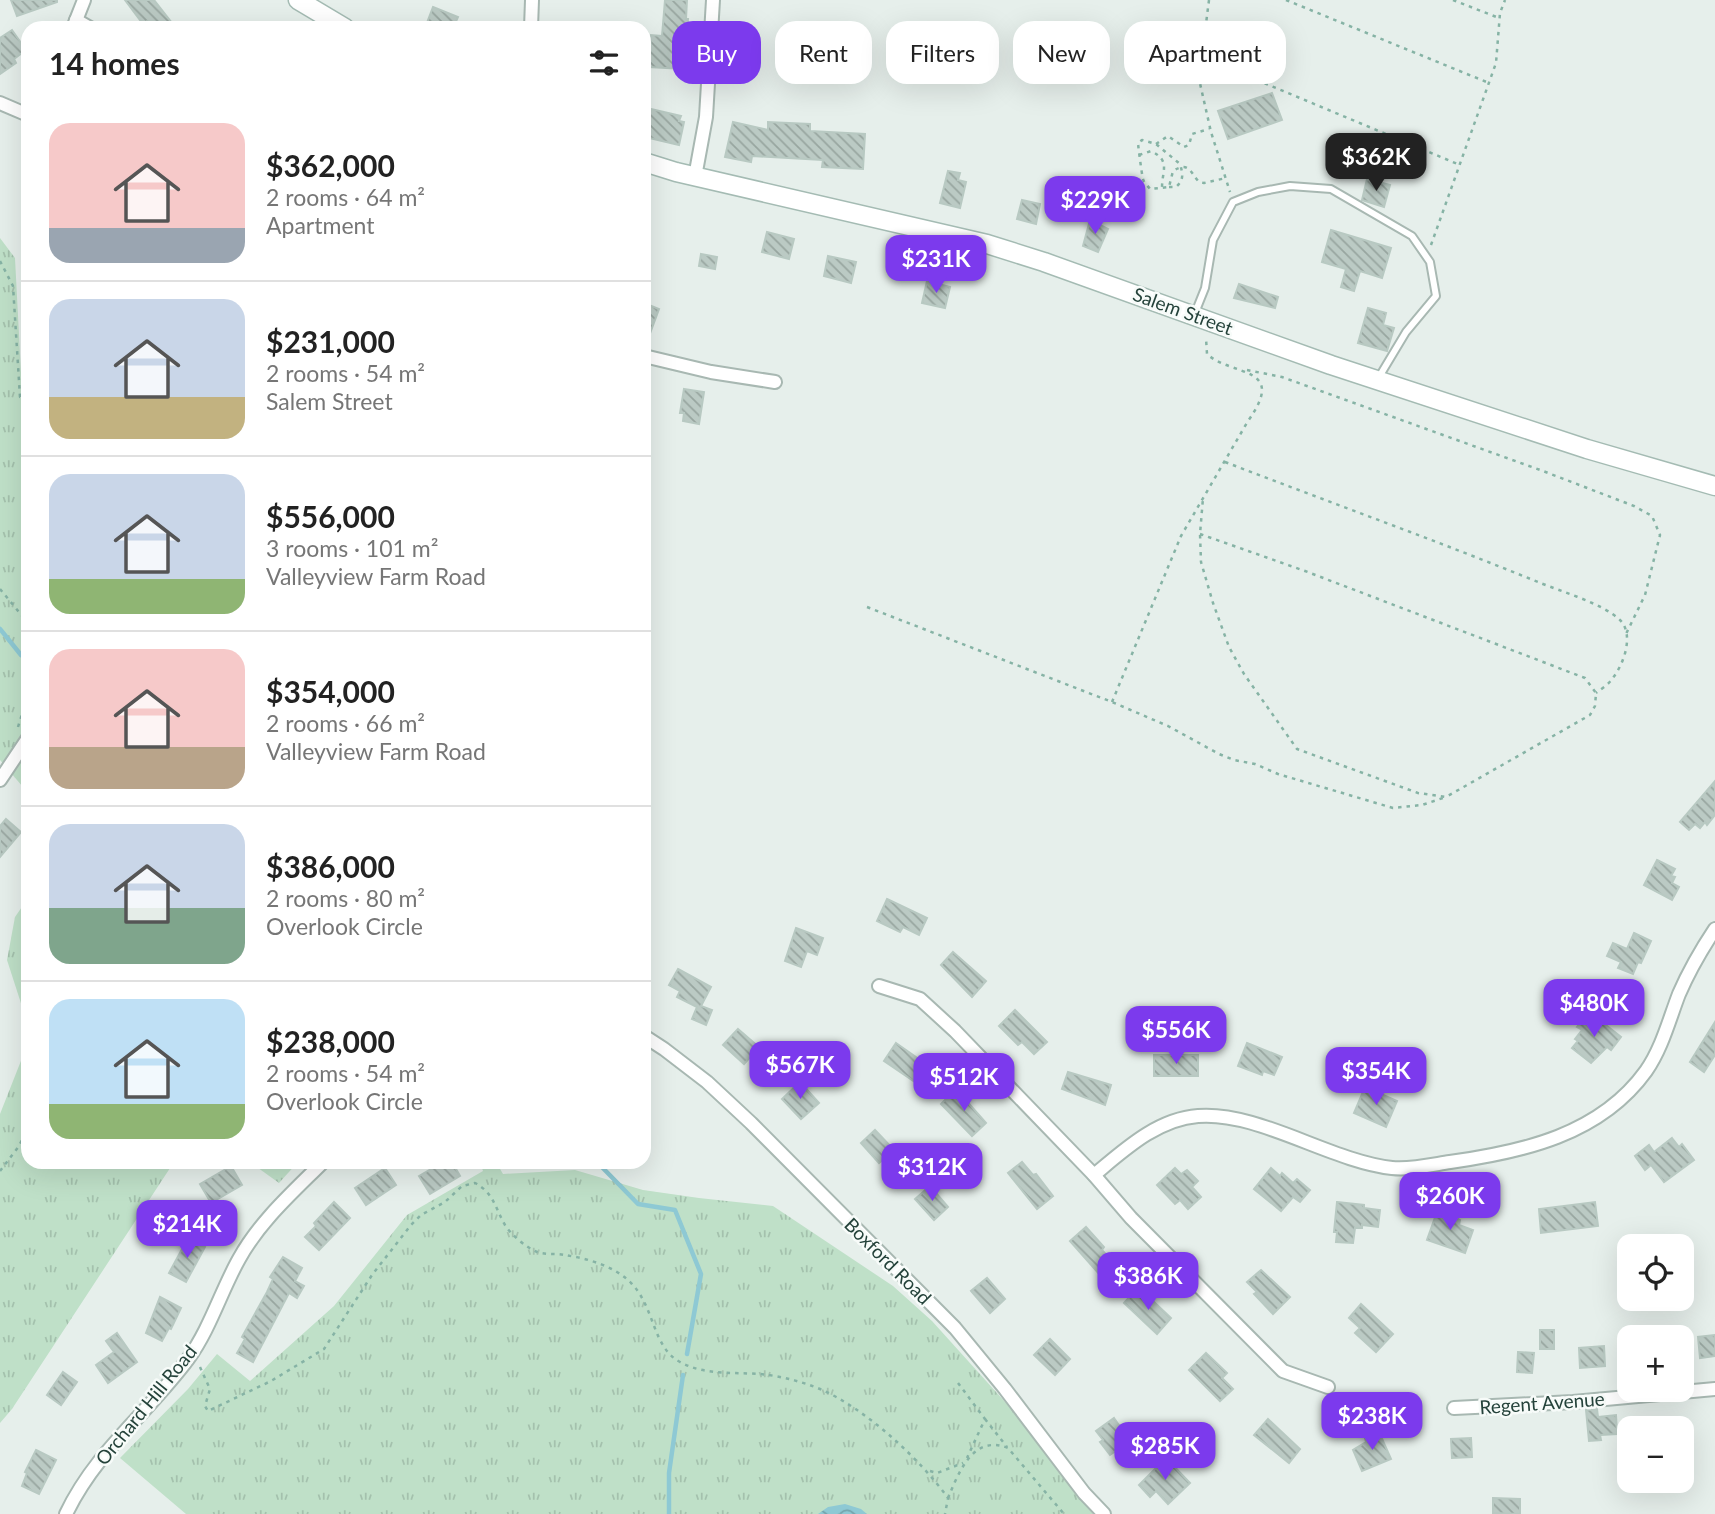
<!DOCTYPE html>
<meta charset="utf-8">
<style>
:root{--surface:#fff;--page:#f2f2f2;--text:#222;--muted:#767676;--line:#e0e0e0;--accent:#7c3aed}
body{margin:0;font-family:Lato,sans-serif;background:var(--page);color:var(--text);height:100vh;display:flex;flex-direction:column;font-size:26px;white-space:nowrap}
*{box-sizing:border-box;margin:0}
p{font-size:23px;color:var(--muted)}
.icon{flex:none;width:38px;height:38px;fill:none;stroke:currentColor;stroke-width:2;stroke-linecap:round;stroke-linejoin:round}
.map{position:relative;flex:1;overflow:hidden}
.drawer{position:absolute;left:21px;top:21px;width:630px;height:1148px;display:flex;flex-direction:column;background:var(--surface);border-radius:21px;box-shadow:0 7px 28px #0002}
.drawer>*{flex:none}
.banner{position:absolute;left:672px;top:21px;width:665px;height:63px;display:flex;gap:14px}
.controls{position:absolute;left:1617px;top:1234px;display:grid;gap:14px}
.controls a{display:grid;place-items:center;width:77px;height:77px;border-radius:14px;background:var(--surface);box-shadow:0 7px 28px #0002;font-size:35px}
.price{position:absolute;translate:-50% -60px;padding:0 16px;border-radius:14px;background:var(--accent);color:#fff;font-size:23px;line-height:46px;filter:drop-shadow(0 2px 4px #0008)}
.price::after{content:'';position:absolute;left:50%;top:42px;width:21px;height:16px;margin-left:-10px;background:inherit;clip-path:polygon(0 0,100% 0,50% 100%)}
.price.current{background:#222;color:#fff}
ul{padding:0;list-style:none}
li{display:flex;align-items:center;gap:21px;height:175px;padding:0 28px}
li+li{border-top:2px solid var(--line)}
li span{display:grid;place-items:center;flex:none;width:196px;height:140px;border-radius:21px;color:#555}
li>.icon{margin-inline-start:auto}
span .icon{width:84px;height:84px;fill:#fffc;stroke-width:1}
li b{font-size:30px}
h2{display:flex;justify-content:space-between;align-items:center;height:84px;padding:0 28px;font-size:30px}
.chip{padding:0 24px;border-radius:21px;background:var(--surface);box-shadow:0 7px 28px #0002;font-size:24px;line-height:63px}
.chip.current{background:var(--accent);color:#fff}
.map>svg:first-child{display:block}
.grass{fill:url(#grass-tufts)}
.water{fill:url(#water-waves)}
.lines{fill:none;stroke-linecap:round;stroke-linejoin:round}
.stream{stroke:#8ec9d4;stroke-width:4.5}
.building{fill:url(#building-back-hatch);stroke:#b8c9c2;stroke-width:2}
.service-casing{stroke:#a8b8b2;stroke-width:10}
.minor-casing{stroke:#a8b8b2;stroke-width:16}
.secondary-casing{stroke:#a4bbb3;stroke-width:21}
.path{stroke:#86b3a5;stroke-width:2.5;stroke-dasharray:3.5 5;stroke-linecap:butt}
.service{stroke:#fff;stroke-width:6}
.minor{stroke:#fff;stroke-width:12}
.secondary{stroke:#fff;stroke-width:18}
.labels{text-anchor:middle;stroke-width:5;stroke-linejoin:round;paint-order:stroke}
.street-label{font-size:19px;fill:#24423a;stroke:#f7fbf9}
</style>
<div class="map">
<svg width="1715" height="1514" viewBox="0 0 1715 1514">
<defs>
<pattern id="grass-tufts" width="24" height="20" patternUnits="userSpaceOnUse" patternTransform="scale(1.75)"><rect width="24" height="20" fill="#bfe0c8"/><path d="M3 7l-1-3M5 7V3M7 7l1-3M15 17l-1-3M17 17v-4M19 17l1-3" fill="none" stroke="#a4c1ad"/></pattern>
<pattern id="water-waves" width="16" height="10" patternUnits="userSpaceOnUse" patternTransform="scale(1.75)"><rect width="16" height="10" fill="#8ec9d4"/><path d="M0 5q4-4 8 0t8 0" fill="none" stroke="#74a5ad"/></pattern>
<pattern id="building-back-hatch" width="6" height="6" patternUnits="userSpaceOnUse" patternTransform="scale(1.75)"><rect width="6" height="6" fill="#bbcac4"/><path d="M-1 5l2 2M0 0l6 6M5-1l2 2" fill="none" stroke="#98a6a0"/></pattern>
</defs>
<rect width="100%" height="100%" fill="#e6efeb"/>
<g class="grass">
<polygon points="0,238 15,258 22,392 28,398 28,793 0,760"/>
<polygon points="28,898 28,1025 7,960 15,917"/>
<polygon points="28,1043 28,1162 174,1162 12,1409 0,1423 0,1114"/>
<polygon points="250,1162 298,1162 279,1183"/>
<polygon points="480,1162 496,1162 503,1174 575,1170 643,1190 699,1198 773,1206 893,1286 932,1321 1006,1403 1049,1455 1093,1514 186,1514 120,1458 188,1389 217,1354 250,1381 334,1306 407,1215 483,1171"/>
</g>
<polygon class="water" points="845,1504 861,1509 867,1514 818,1514 828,1507"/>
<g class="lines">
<g class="stream">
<polyline points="0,629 21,655"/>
<polyline points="597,1162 638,1204 675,1210 701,1274 687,1354"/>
<polyline points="669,1514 669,1473 683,1375"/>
</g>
</g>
<g class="building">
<polygon points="11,0 57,0 57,2 17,16"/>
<polygon points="125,0 154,0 172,23 165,28 153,28 147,21 143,24"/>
<polygon points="665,0 687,0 686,19 688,19 683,69 649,67 651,35 662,36"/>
<polygon points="433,7 458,17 453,28 425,28"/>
<polygon points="12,30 26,50 14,59 16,63 0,74 0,38"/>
<polygon points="1272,93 1282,120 1228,139 1218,111"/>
<polygon points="651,109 681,116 679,121 684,122 679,145 645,137"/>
<polygon points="733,122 768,130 768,122 810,124 810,131 865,134 863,169 822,167 823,160 752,156 751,162 725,157"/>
<polygon points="948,171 960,173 958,180 966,182 960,208 940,203"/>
<polygon points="1367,179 1390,185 1384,207 1362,200"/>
<polygon points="1022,200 1040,204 1036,224 1017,219"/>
<polygon points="1090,220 1108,229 1098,252 1083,246"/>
<polygon points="1331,230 1391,248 1382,278 1360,271 1354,291 1341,287 1346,269 1322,262"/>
<polygon points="767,232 794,239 789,259 762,252"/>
<polygon points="701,254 717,257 715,269 699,266"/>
<polygon points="828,256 856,262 851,283 824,276"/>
<polygon points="927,281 950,287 945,308 922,303"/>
<polygon points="1239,284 1278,297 1275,308 1234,298"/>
<polygon points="644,303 659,309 645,347 644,347"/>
<polygon points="1368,308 1386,313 1383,325 1394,328 1387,351 1358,343"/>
<polygon points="684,389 704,392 699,424 683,421 684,413 680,413"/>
<polygon points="1715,781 1715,815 1707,825 1705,822 1700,828 1695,824 1689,830 1680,822"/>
<polygon points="6,819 21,832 0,857 0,826"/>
<polygon points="1657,860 1675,869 1671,876 1675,877 1672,883 1679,887 1672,900 1644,885"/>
<polygon points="887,899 927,918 919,935 903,927 900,932 877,921"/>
<polygon points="796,928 823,938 817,955 807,951 801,967 785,961"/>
<polygon points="1634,933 1651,941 1641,963 1638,962 1633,974 1618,968 1621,962 1607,956 1613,943 1627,949"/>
<polygon points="953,952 986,981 972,997 941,965"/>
<polygon points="678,969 711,987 701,1006 712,1010 706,1025 692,1019 697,1007 677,997 680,991 669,985"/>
<polygon points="1015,1010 1047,1042 1034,1054 1022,1042 1018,1045 999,1026"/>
<polygon points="1586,1016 1593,1022 1597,1018 1621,1037 1611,1050 1607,1047 1591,1063 1572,1048 1578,1041 1575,1039 1582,1030 1577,1027"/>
<polygon points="1715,1022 1715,1055 1704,1072 1690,1062"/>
<polygon points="738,1029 759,1047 744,1064 723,1045"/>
<polygon points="896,1043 933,1069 921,1086 884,1061"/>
<polygon points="1247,1043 1282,1057 1274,1075 1263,1071 1262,1075 1238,1066"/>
<rect x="1154" y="1055" width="44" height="21"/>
<polygon points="1068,1072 1111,1085 1105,1105 1062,1089"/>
<polygon points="800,1082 819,1103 801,1119 782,1099"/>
<polygon points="1365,1087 1397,1101 1386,1127 1354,1113"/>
<polygon points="956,1089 986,1123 972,1136 941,1104"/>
<polygon points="875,1130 894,1150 879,1163 861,1143"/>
<polygon points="1672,1138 1679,1147 1682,1144 1694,1160 1664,1182 1651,1165 1645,1170 1635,1156 1649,1145 1654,1152"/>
<polygon points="443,1162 452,1162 460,1176 430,1194 419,1176"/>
<polygon points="1022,1162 1033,1175 1036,1174 1053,1196 1037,1209 1008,1173"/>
<polygon points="231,1166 242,1185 211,1203 200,1184"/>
<polygon points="385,1168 396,1185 366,1205 355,1188"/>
<polygon points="1175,1168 1181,1174 1187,1170 1198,1181 1192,1187 1201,1197 1188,1209 1180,1200 1175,1204 1157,1185"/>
<polygon points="1271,1168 1280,1176 1282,1173 1293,1183 1297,1179 1310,1190 1300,1202 1293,1197 1281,1211 1254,1189"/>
<polygon points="930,1186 948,1207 934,1220 915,1199"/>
<polygon points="334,1202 350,1218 319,1250 305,1237 316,1226 314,1223"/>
<polygon points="1337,1202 1364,1205 1364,1208 1380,1210 1378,1227 1362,1225 1362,1228 1355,1228 1353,1243 1336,1242 1337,1232 1334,1232"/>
<polygon points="1595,1202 1598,1226 1541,1233 1539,1209"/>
<polygon points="1438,1209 1454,1214 1453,1217 1460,1220 1459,1225 1473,1230 1465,1253 1427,1240"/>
<polygon points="1086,1227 1104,1247 1102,1250 1113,1262 1100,1275 1070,1241"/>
<polygon points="188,1238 205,1247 186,1282 169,1273"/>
<polygon points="283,1257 302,1268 295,1281 304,1286 297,1298 289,1293 253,1362 237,1353 245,1339 242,1337 267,1292 273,1279 270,1277"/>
<polygon points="1261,1270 1290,1297 1273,1314 1254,1294 1257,1292 1247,1282"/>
<polygon points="987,1278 1005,1299 990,1313 971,1291"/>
<polygon points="1136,1290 1149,1302 1151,1299 1171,1318 1157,1334 1124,1303"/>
<polygon points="160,1297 181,1308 171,1329 169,1328 162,1341 146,1333"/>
<polygon points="1361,1304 1393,1334 1376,1352 1355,1333 1360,1328 1349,1318"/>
<rect x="1540" y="1330" width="14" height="19"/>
<polygon points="117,1333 137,1362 108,1383 96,1365 114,1352 106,1341"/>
<polygon points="1715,1335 1715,1356 1700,1358 1698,1337"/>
<polygon points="1050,1339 1070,1359 1055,1375 1034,1355"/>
<polygon points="1604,1346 1605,1366 1580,1368 1579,1348"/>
<polygon points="1518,1352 1534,1353 1532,1373 1517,1372"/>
<polygon points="1206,1353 1227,1373 1222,1378 1233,1389 1220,1401 1189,1370"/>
<polygon points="63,1372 77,1382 61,1405 47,1395"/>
<polygon points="1597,1409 1598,1417 1616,1415 1617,1434 1600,1435 1601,1440 1589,1441 1586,1410"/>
<polygon points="1114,1418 1130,1441 1110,1455 1100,1442 1103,1440 1096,1431"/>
<polygon points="1268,1419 1300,1449 1289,1463 1254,1435"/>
<polygon points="1379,1432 1391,1459 1362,1471 1353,1450 1366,1442 1365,1438"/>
<polygon points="1471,1438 1472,1457 1452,1458 1451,1439"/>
<polygon points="36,1450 56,1460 39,1494 22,1486 27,1473 25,1472"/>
<polygon points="1166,1458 1190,1483 1168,1504 1156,1491 1150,1497 1139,1485"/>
<polygon points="1493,1498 1520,1499 1520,1514 1493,1513"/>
</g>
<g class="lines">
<defs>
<polyline id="service" points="1195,313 1205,288 1213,240 1233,202 1258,192 1290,186 1331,189 1412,236 1430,262 1436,296 1406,332 1379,377"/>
<g id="minor">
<polyline points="76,20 90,28"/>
<polyline points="73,28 84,0"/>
<polyline points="531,28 532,0"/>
<polyline points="0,103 28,115"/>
<polyline points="695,177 706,117 713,0"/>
<polyline points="644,356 711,372 775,382"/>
<polyline points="0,780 28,738"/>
<polyline points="879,986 920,999 955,1031 1094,1175 1131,1218 1283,1371 1328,1387"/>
<polyline points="644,1036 664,1049 707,1082 751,1123 955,1328 1005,1389 1084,1493 1104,1514"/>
<path d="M1094,1175C1124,1150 1157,1119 1198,1116C1258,1111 1330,1161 1392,1168C1410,1170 1431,1165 1450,1162C1522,1152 1600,1135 1646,1071C1662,1048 1669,1020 1679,994C1689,971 1701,950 1715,929"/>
<polyline points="1454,1408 1573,1402 1715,1389"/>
<path d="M66,1514C96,1451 148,1413 188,1359C210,1329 221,1291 239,1259C260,1221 293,1192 323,1162"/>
</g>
<g id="secondary">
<polyline points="298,0 345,28"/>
<polyline points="644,162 676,172 987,244 1044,262 1331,365 1587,449 1715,486"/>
</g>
</defs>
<use href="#service" class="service-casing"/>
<use href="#minor" class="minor-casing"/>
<use href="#secondary" class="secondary-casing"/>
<g class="path">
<polyline points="1209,0 1199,79 1211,132 1230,192"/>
<polyline points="1286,0 1489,83"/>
<polyline points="1453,0 1499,18"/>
<polyline points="1202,57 1460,165"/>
<polyline points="1156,144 1168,136 1184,147 1189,145 1192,134 1209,129"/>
<path d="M1139,155L1151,151C1171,161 1162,170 1162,188"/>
<path d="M1169,187H1176C1184,180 1183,174 1180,164L1156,144L1142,140L1138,143C1138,145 1142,176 1143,179C1144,183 1148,186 1150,189L1169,187L1173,171C1189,161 1190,172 1199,182L1204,183L1226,178"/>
<polyline points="1431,245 1496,63 1500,13 1505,0"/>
<polyline points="0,261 13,286 20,397 28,398"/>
<polyline points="1247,370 1282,377 1543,471 1634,506 1652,516 1660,535 1645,595 1626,634"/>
<path d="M1225,462C1329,502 1435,540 1538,582C1562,592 1602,603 1620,620C1635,635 1623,666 1612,679C1608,685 1601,689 1596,693"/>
<polyline points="1200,534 1305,571 1585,678 1596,693 1595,706 1590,715 1446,797 1418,793 1297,749 1244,674 1229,647 1213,603 1201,562 1200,534 1203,498"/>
<polyline points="0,589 28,623"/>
<polyline points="867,607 1112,702 1168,726 1219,754 1234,760 1255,764 1278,774 1393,808 1422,805 1443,798"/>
<path d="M1112,702L1181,536L1248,421C1288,365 1232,377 1207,354L1206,338"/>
<polyline points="18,727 28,695"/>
<polyline points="28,964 28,968"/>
<polyline points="0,1171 19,1146 28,1128"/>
<path d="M200,1367L210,1389L205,1406L208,1411L271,1381L324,1349L372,1275L411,1225L421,1215L445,1202L462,1186L475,1183C494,1193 495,1208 505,1225C510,1234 527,1248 537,1252C545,1255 555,1253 564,1255C586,1258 615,1266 631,1283C655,1307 652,1347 680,1362C707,1377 740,1371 769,1375C787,1378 803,1382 820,1389C866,1409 919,1458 948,1498L945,1514"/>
<polyline points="958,1383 985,1419 967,1458"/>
<polyline points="985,1419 1007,1447"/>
<polyline points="930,1471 937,1473 963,1463"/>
<path d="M948,1498C959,1472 973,1434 1008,1448L1064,1514"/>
</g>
<use href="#service" class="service"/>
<use href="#minor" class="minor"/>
<use href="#secondary" class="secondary"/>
</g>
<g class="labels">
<g class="street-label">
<text transform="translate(1183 311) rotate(20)" y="7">Salem Street</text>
<text transform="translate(888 1261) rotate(45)" y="7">Boxford Road</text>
<text transform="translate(1542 1403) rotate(-4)" y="7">Regent Avenue</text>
<text transform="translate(146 1405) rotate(-51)" y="7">Orchard Hill Road</text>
</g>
</g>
</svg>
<div class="controls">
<a><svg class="icon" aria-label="locate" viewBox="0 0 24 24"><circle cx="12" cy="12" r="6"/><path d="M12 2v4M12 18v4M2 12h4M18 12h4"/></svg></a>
<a>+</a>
<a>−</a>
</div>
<b class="price current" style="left:1376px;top:193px">$362K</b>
<b class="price" style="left:1095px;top:236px">$229K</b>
<b class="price" style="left:936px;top:295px">$231K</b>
<b class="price" style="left:1594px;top:1039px">$480K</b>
<b class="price" style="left:1176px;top:1066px">$556K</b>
<b class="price" style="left:800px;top:1101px">$567K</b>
<b class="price" style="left:1376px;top:1107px">$354K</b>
<b class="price" style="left:964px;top:1113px">$512K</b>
<b class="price" style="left:932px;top:1203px">$312K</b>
<b class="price" style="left:1450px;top:1232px">$260K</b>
<b class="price" style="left:187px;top:1260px">$214K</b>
<b class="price" style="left:1148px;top:1312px">$386K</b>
<b class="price" style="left:1372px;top:1452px">$238K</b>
<b class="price" style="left:1165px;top:1482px">$285K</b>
<div class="banner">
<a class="chip current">Buy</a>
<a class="chip">Rent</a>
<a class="chip">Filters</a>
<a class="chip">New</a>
<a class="chip">Apartment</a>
</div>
<section class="drawer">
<h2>14 homes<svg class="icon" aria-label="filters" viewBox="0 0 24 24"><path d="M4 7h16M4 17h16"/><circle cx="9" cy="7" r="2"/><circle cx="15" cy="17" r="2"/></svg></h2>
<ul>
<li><span style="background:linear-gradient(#f6c9c9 75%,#9aa5b1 0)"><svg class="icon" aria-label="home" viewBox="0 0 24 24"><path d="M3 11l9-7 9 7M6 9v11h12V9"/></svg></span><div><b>$362,000</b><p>2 rooms · 64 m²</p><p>Apartment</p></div></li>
<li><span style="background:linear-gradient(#c9d6e8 70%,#c2b280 0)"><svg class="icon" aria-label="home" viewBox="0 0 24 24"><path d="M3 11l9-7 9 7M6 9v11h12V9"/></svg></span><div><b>$231,000</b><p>2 rooms · 54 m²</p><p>Salem Street</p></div></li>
<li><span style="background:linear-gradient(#c9d6e8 75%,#8fb573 0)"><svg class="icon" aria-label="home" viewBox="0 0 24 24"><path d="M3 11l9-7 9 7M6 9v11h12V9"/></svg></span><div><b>$556,000</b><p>3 rooms · 101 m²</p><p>Valleyview Farm Road</p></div></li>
<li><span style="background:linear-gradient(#f6c9c9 70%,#b9a48a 0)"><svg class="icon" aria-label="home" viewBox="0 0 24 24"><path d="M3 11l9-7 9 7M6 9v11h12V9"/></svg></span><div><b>$354,000</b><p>2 rooms · 66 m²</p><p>Valleyview Farm Road</p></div></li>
<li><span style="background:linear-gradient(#c9d6e8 60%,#7fa58c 0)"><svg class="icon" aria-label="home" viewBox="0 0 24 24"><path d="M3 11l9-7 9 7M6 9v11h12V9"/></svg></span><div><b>$386,000</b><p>2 rooms · 80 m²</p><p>Overlook Circle</p></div></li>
<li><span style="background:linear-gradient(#bfe0f5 75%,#8fb573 0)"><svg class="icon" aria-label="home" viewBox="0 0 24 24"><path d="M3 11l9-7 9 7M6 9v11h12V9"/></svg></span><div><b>$238,000</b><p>2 rooms · 54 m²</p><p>Overlook Circle</p></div></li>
</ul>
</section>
</div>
